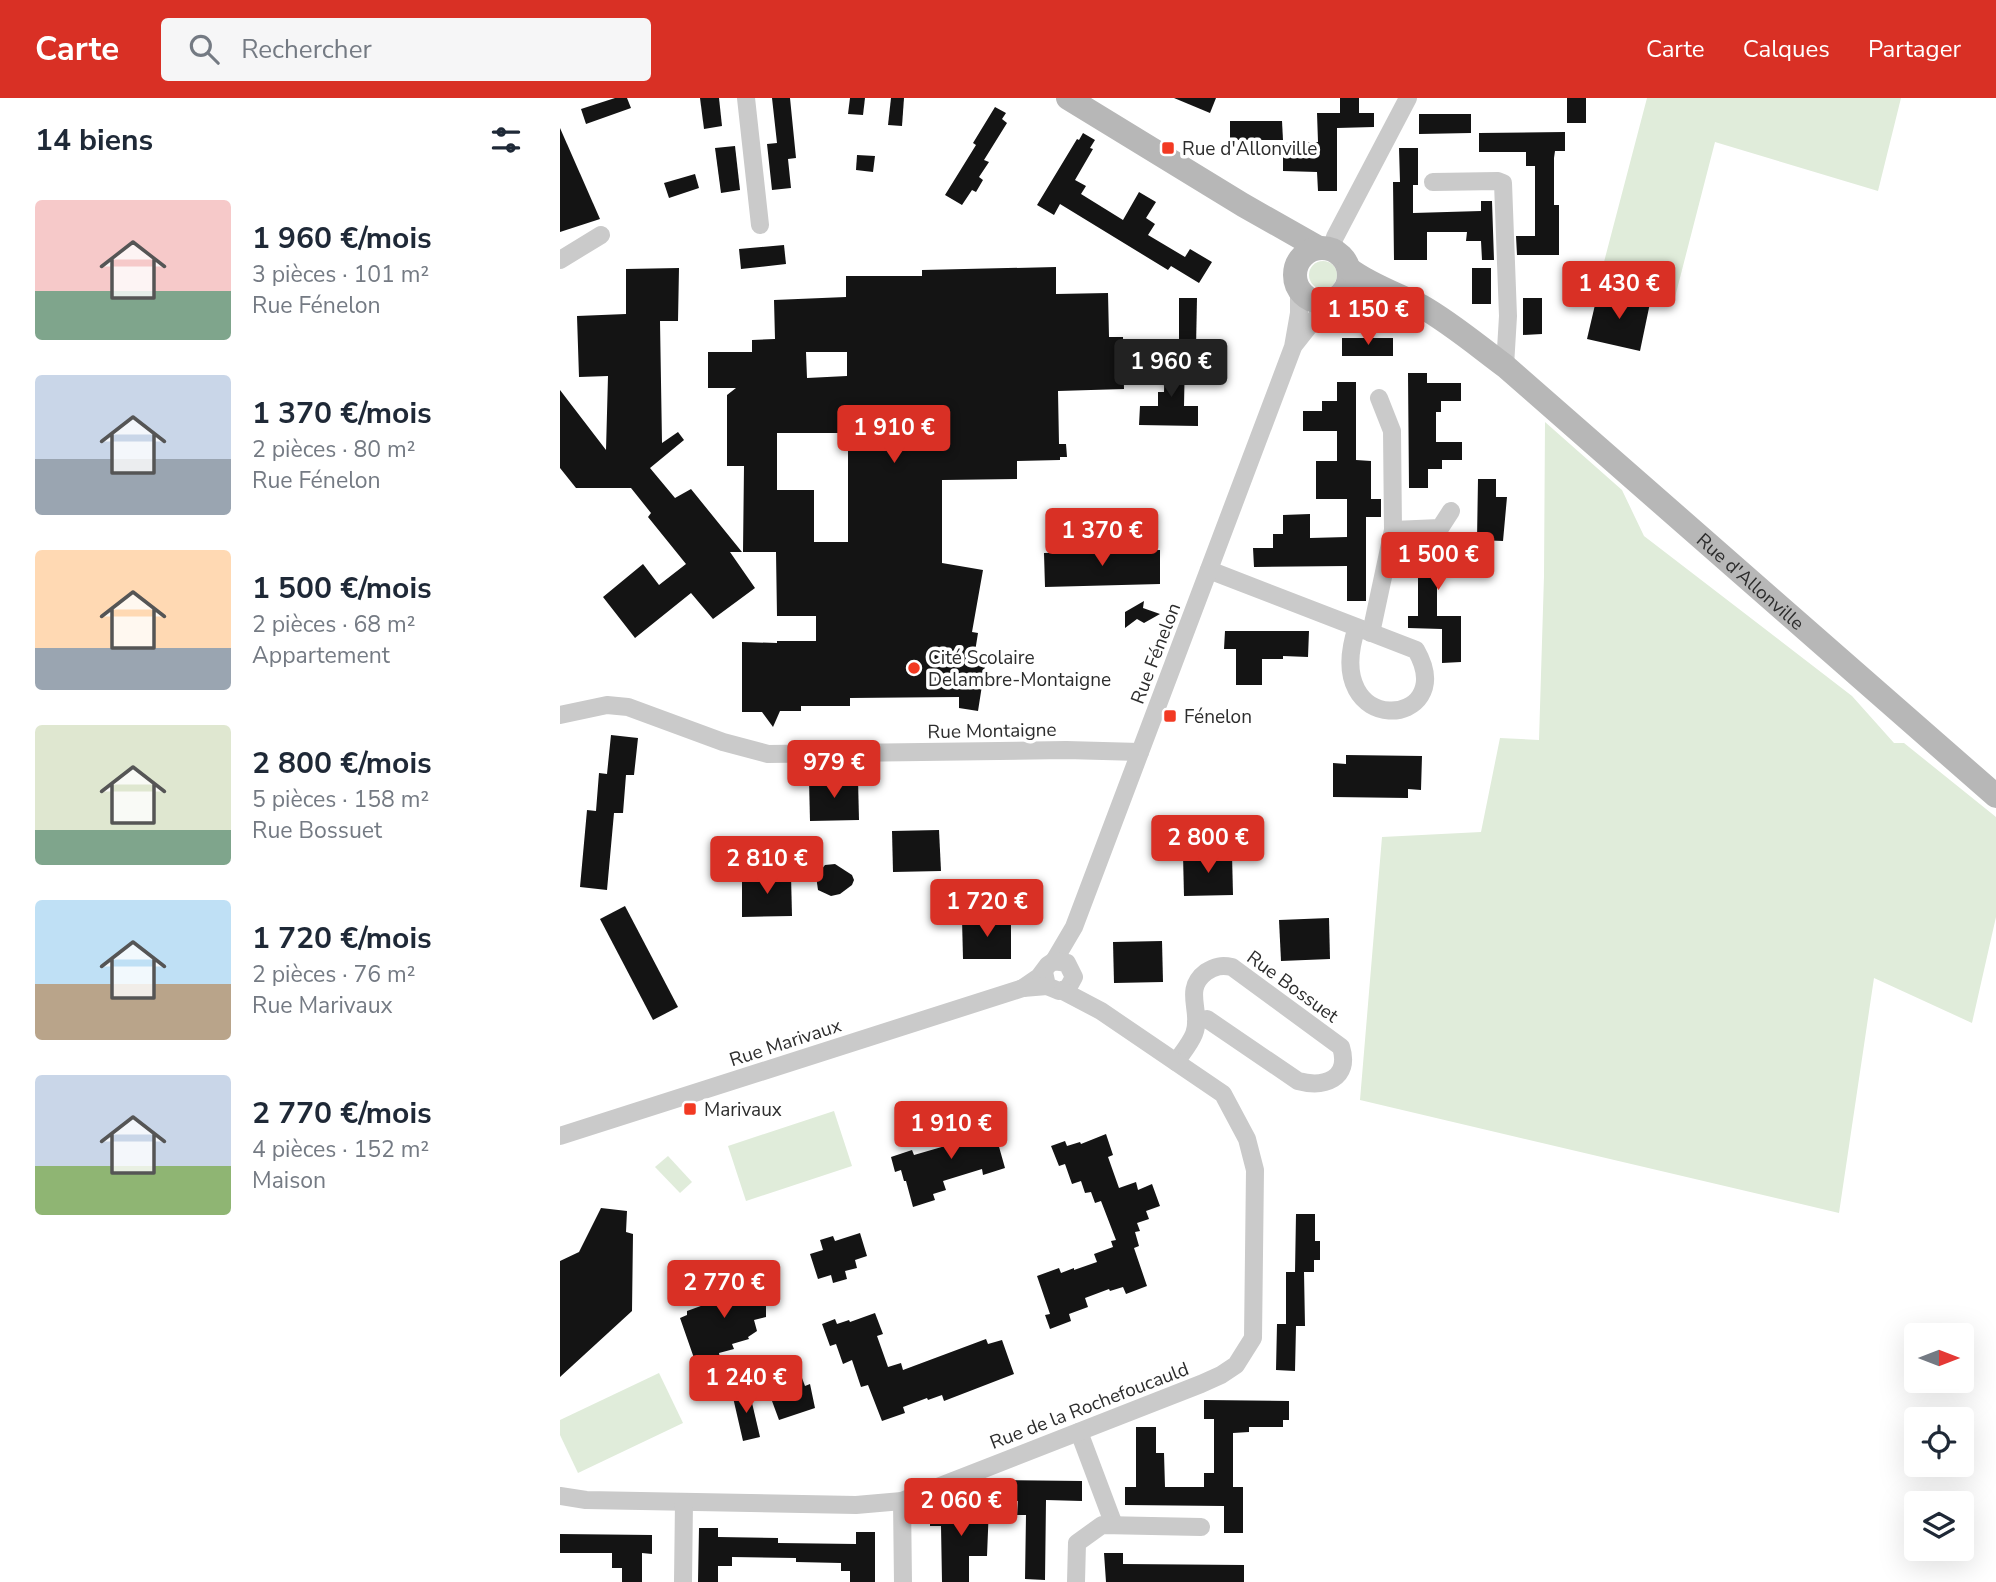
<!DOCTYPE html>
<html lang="fr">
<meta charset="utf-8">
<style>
:root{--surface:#fff;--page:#f6f6f7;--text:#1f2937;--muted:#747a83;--accent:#d93025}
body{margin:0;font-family:"Nunito Sans",sans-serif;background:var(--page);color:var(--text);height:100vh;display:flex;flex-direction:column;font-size:26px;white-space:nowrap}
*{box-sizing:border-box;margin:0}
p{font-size:23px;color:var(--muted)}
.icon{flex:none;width:38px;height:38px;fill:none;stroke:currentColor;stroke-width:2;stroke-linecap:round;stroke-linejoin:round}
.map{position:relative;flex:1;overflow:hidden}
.details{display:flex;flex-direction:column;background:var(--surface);width:560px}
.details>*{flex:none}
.needle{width:46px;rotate:90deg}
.tools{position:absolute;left:1344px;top:1225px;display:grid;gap:14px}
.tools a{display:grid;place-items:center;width:70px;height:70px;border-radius:7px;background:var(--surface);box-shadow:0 7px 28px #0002;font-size:35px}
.price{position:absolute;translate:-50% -60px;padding:0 16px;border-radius:7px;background:var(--accent);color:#fff;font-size:23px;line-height:46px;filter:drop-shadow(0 2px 4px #0008)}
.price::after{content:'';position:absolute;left:50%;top:42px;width:21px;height:16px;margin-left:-10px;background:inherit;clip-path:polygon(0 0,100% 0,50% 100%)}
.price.on{background:#222;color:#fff}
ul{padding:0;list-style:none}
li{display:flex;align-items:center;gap:21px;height:175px;padding:0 35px}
li span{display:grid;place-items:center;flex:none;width:196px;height:140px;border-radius:7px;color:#555}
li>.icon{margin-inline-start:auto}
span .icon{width:84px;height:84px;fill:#fffc;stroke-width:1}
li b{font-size:30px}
h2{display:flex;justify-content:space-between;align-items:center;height:84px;padding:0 35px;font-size:30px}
header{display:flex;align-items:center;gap:42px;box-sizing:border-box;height:98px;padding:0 35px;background:var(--accent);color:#fff}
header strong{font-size:33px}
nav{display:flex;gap:38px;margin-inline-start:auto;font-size:24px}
.search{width:490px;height:63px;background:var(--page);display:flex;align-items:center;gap:18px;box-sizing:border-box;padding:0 24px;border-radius:7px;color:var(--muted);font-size:26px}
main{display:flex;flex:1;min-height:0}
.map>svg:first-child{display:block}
.green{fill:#e0ecda}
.building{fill:#141414;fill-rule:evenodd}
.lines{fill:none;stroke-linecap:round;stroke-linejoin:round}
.street{stroke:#cacaca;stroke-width:18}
.secondary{stroke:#b7b7b7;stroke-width:24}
.poi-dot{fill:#f23922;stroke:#fff;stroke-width:2.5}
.labels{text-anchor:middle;stroke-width:7;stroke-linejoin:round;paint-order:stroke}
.poi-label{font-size:19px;fill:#2d2d2d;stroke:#fff;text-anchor:start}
.street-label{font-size:19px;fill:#2d2d2d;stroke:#fff}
</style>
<header>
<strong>Carte</strong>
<div class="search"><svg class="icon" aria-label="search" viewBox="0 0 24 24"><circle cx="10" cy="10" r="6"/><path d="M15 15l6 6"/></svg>Rechercher</div>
<nav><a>Carte</a><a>Calques</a><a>Partager</a></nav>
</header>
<main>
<section class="details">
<h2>14 biens<svg class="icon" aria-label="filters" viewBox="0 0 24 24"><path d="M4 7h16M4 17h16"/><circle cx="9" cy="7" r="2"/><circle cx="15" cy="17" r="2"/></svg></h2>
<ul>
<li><span style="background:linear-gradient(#f6c9c9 65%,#7fa58c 0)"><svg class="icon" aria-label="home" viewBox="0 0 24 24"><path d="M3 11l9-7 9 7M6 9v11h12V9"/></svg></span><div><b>1 960 €/mois</b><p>3 pièces · 101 m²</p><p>Rue Fénelon</p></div></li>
<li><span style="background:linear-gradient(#c9d6e8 60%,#9aa5b1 0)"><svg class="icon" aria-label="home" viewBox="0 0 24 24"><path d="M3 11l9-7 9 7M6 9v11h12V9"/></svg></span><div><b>1 370 €/mois</b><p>2 pièces · 80 m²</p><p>Rue Fénelon</p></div></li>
<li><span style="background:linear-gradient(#ffd9b3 70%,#9aa5b1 0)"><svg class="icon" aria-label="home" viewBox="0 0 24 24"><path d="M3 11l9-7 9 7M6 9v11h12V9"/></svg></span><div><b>1 500 €/mois</b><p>2 pièces · 68 m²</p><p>Appartement</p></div></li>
<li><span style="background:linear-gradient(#dfe7d0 75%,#7fa58c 0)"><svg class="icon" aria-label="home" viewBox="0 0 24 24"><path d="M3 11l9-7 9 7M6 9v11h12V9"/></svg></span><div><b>2 800 €/mois</b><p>5 pièces · 158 m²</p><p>Rue Bossuet</p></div></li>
<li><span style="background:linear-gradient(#bfe0f5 60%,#b9a48a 0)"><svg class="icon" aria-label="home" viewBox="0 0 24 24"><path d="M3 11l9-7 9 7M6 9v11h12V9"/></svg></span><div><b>1 720 €/mois</b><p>2 pièces · 76 m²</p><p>Rue Marivaux</p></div></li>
<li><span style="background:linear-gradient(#c9d6e8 65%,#8fb573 0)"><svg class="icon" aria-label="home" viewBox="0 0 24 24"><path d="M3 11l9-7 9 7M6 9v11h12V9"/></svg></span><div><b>2 770 €/mois</b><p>4 pièces · 152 m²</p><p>Maison</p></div></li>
</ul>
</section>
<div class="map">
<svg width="1436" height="1484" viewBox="0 0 1436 1484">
<rect width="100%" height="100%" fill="#fff"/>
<g class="green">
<polygon points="1087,0 1341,0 1318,93 1155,44 1114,203 1039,183"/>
<circle cx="763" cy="177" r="14"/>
<polygon points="985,324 1062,392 1084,438 1292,598 1334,645 1344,645 1436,719 1436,819 1412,925 1314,880 1279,1115 800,1002 822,739 921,734 940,640 979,642 984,478"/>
<polygon points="274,1013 292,1068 186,1103 168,1048"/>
<polygon points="108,1058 132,1084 120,1095 95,1069"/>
<polygon points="99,1275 123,1325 18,1375 0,1337 0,1322"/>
</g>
<g class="building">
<polygon points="55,0 67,0 71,10 26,26 21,11"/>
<polygon points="140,0 159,0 162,28 144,31"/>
<polygon points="212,0 230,0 236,60 228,61 231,90 212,92 207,46 217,45"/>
<polygon points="290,0 305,0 303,17 288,16"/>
<polygon points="331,0 344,0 342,28 328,27"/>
<polygon points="614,0 656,0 650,15"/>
<polygon points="780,0 799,0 799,15 814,15 814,29 777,30 777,93 758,93 757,74 723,73 723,45 758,44 757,15 780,15"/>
<rect x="1007" y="0" width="19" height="25"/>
<polygon points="435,9 446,15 442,21 447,25 424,62 429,64 419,79 423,82 416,94 412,92 402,107 385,97 416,47 413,45"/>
<polygon points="859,16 911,16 911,35 859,36"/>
<polygon points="670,23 722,23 723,42 670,42"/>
<polygon points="0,30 40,121 0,134"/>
<polygon points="1005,34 1005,53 995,53 994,60 994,107 999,107 999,157 957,157 956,138 975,138 975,68 966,68 966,54 919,54 919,35"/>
<polygon points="523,35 535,42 530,50 533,51 515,82 526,88 521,96 563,122 579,94 596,104 586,120 595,126 588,137 625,159 630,151 652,164 639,185 611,168 608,172 500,106 494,117 477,107 517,41 519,42"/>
<polygon points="175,48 180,92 161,95 155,50"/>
<polygon points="839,50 858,50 858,87 853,87 853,115 921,113 921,103 932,103 934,162 922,162 921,143 906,143 907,134 867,134 867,162 834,162 833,84 840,84"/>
<polygon points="297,57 315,58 313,74 296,72"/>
<polygon points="135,76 139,90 109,100 104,85"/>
<polygon points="224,147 226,166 181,171 179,151"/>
<path d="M496,169V196L548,195L549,239H563L564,291L498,293L499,346H506L507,359H500V362L457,363V381L382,382V465L423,472L412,534L418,535L414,560L426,562L418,613L399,610V599L290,600V608H241V613H220L213,629L202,614H182V544L217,545V543H256V518H217L216,454H183L184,368H167V297L176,290H148V254H192V242L215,241L214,202L286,199V178H362V172ZM246,254H287V278L247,280ZM217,335H288V444H254V392H217Z"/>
<polygon points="119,170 118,223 100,223 102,345 118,334 124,342 90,370 115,400 131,391 182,454 170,454 195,490 153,521 131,495 75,540 43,499 83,466 99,487 126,466 88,419 91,415 71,390 16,390 0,370 0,292 46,352 48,278 19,279 17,218 66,216 66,171"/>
<rect x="912" y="170" width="19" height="36"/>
<polygon points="1038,194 1090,205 1080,253 1027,241"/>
<polygon points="619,200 637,200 636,250 619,250"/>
<polygon points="963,200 982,200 982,236 963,237"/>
<rect x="782" y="240" width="51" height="18"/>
<polygon points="605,256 625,257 624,308 638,308 638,328 579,327 580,308 598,308 598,294 604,294"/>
<polygon points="848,275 867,275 867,285 901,285 901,303 881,303 881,314 876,314 876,344 902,344 902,362 882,362 882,371 868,371 868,390 849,390"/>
<polygon points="777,284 796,284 796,362 811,363 811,401 821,401 821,419 806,419 806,503 787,503 787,468 694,469 693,450 713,450 713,436 723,436 723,417 750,416 750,440 787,439 787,401 756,401 756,363 777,363 777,333 743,333 743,313 762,313 762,303 777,303"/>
<polygon points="918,381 936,381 936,399 947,399 943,443 917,442"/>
<polygon points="847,446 916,446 916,464 885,464 885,480 877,480 877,518 901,518 901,564 882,565 882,531 848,530 848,518 858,518 858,464 847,464"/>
<polygon points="600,452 600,486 485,489 484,455"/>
<polygon points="584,503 583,510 600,516 584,525 577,521 565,530 565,514"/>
<polygon points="665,533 749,533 748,559 723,558 723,561 702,561 702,587 676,587 676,551 664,551"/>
<polygon points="51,637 78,640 74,677 66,677 63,715 54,715 47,792 20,789 27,712 36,713 39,675 47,676"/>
<polygon points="786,657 862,658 861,692 848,691 848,700 773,699 773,665 786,666"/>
<polygon points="298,681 299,722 250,723 249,682"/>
<polygon points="379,732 381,773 333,774 332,733"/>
<polygon points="672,756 673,797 624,798 623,757"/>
<polygon points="275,766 292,777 294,782 292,787 280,796 271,798 258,792 256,778 265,767"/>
<polygon points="231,777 232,818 182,819 182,779"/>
<polygon points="65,808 118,909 93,922 40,821"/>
<polygon points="451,820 451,861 403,861 402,821"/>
<polygon points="769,820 770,861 721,863 719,822"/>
<polygon points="602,843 603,884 554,885 553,844"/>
<polygon points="436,1017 440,1030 434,1031 445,1070 423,1077 422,1071 383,1083 386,1092 373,1096 375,1102 353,1109 346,1083 344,1083 341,1072 335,1074 331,1059 352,1052 354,1057 399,1044 396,1035 416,1029 414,1023"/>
<polygon points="546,1036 553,1057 548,1059 559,1090 576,1084 578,1092 592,1086 600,1108 586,1113 589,1121 577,1125 580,1133 575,1134 579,1148 574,1150 587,1188 566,1196 563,1189 550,1193 549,1191 525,1200 528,1209 509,1216 511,1223 490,1231 485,1217 490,1216 477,1178 499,1170 501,1175 514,1170 514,1172 537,1164 534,1156 553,1149 551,1143 556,1142 541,1103 535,1105 531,1094 525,1095 521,1083 512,1086 505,1066 499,1068 491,1048 505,1043 507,1048 520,1044 521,1046"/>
<polygon points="41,1110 67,1113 66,1134 73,1136 72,1213 0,1279 0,1163 19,1154"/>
<polygon points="736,1116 755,1116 755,1143 760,1143 760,1162 754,1162 754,1174 744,1174 745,1228 736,1228 735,1273 716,1272 717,1226 726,1226 726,1174 735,1174"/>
<polygon points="300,1135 307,1158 295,1162 297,1170 285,1173 287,1181 273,1185 271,1177 258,1181 250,1156 263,1152 260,1142 273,1138 275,1143"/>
<polygon points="187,1178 192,1194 198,1192 203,1200 206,1199 206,1219 194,1222 197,1233 188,1239 189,1241 172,1246 174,1251 159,1255 160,1260 145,1265 144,1262 135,1263 120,1220 127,1217 127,1213 149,1205 147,1196 163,1191 161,1186"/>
<polygon points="315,1215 323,1236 317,1238 328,1269 341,1265 343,1272 426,1241 428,1246 442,1242 454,1276 384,1303 382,1297 368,1302 367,1300 343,1309 345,1315 322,1323 308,1287 301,1289 292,1262 283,1266 276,1246 270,1248 262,1226 275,1221 277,1226 289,1222 290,1224"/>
<polygon points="242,1280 245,1288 250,1286 255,1310 219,1322 212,1303 229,1297 227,1285"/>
<polygon points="189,1292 200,1339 183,1343 172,1295"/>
<polygon points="644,1302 729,1303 729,1322 723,1322 723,1329 689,1329 689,1334 673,1335 673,1389 683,1389 683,1435 664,1435 664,1408 565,1407 565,1389 576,1389 576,1329 596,1329 596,1355 604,1355 605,1389 644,1389 644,1375 654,1375 654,1321 644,1321"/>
<polygon points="437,1382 522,1383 522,1403 486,1402 485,1482 465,1481 466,1417 457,1417 458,1403 437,1402"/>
<polygon points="370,1408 429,1408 427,1458 409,1458 409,1484 382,1484 381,1428 370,1428"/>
<polygon points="139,1430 158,1430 158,1439 218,1440 218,1445 296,1446 296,1434 315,1434 315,1484 290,1484 290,1473 281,1473 281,1465 236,1464 236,1460 172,1459 172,1468 158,1468 158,1484 138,1484"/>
<polygon points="0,1436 92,1437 92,1456 82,1455 82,1484 62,1484 62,1470 52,1470 52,1455 0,1455"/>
<polygon points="544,1455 563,1455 563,1466 684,1467 684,1484 546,1484"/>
</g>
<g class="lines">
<g class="street">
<polyline points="186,0 200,127"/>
<polyline points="873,84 938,83 943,85 948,218 945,268"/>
<polyline points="771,151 775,139 848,0"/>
<polyline points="0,162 41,137"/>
<polyline points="735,246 769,203"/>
<polyline points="833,432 880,430 891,413"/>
<path d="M649,472L856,552C901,631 759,642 797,529"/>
<polyline points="811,535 833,432 832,333 819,300"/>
<polyline points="0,617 47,607 68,609 163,644 208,656 506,652 580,654"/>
<polyline points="494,863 514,829 733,249 739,215 739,191"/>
<polyline points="463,890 479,879 488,867 494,863 507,865 514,879 508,890 499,893 487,888 484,874"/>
<path d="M616,964C622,955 630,946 634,936C643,914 622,892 646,874C655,868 662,867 672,869L781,949C791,981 764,990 738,983L647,921L636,923"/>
<polyline points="0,1038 463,890 487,888"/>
<polyline points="519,1334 554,1427"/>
<polyline points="0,1398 26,1402 296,1407 342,1403 641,1286 661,1277 676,1267 693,1240 695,1072 687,1041 663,996 541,913 503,893"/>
<polyline points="342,1403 343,1484"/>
<polyline points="123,1484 124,1404"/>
<polyline points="516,1484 517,1445 542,1427 641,1429"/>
</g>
<g class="secondary">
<polyline points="508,0 683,107 757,149"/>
<circle cx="762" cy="177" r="27"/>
<path id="s1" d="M789,171C810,187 837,196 861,208C891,225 918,248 945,268L1436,698"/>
</g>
</g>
<g class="poi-dot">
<rect x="601" y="43" width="14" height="14" rx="3.5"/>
<circle cx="354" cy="570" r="7"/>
<rect x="603" y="611" width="14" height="14" rx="3.5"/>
<rect x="123" y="1004" width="14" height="14" rx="3.5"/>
</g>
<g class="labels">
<g class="poi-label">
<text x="622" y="57">Rue d'Allonville</text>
<text x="368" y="566">Cité Scolaire<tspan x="368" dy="22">Delambre-Montaigne</tspan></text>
<text x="624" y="625">Fénelon</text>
<text x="144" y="1018">Marivaux</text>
</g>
<g class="street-label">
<text dy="7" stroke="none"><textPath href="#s1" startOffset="511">Rue d'Allonville</textPath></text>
<text transform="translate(595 555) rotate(-69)" y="7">Rue Fénelon</text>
<text transform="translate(432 632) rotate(-1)" y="7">Rue Montaigne</text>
<text transform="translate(733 888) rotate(36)" y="7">Rue Bossuet</text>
<text transform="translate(225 944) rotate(-18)" y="7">Rue Marivaux</text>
<text transform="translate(529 1307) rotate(-21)" y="7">Rue de la Rochefoucauld</text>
</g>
</g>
</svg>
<div class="tools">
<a><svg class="needle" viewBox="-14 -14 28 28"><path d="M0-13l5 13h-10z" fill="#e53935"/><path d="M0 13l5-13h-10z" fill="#747a83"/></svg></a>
<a><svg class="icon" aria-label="locate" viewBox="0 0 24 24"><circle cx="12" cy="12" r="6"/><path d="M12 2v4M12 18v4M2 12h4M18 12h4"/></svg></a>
<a><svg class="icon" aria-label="layers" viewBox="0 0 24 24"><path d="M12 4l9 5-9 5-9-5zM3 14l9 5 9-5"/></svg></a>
</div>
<b class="price" style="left:1059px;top:223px">1 430 €</b>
<b class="price" style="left:808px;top:249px">1 150 €</b>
<b class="price on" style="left:611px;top:301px">1 960 €</b>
<b class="price" style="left:334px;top:367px">1 910 €</b>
<b class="price" style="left:542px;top:470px">1 370 €</b>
<b class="price" style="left:878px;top:494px">1 500 €</b>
<b class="price" style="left:274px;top:702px">979 €</b>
<b class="price" style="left:648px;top:777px">2 800 €</b>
<b class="price" style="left:207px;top:798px">2 810 €</b>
<b class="price" style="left:427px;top:841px">1 720 €</b>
<b class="price" style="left:391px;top:1063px">1 910 €</b>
<b class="price" style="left:164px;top:1222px">2 770 €</b>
<b class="price" style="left:186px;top:1317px">1 240 €</b>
<b class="price" style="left:401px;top:1440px">2 060 €</b>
</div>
</main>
